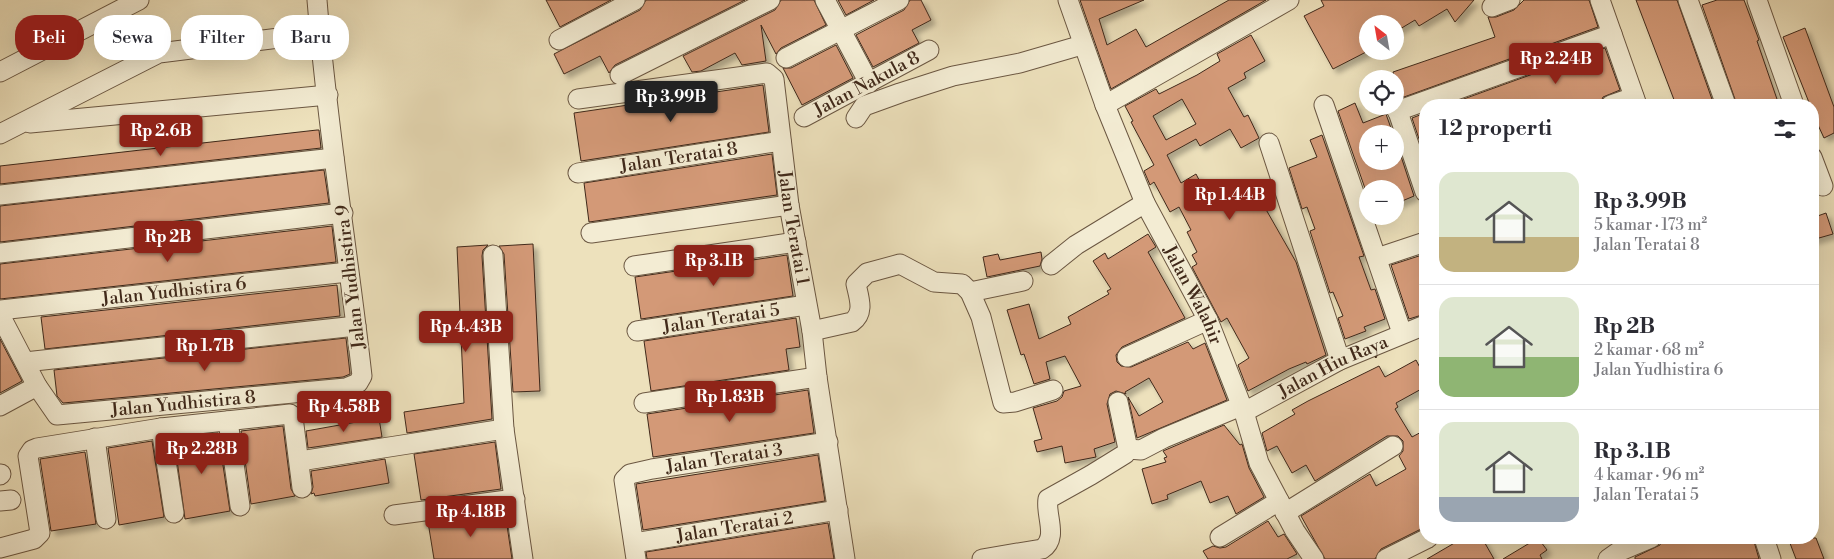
<!DOCTYPE html>
<html lang="id">
<meta charset="utf-8">
<style>
:root{--surface:#fff;--page:#f2f2f3;--text:#2b2b33;--muted:#7c7c81;--line:#e1e1e2;--accent:#8f2418}
body{margin:0;font-family:"Libre Bodoni",serif;background:var(--page);color:var(--text);height:100vh;display:flex;flex-direction:column;font-size:19px;white-space:nowrap}
*{box-sizing:border-box;margin:0}
p{font-size:16px;color:var(--muted)}
.icon{flex:none;width:28px;height:28px;fill:none;stroke:currentColor;stroke-width:2;stroke-linecap:round;stroke-linejoin:round}
.map{position:relative;flex:1;overflow:hidden}
.panel{position:absolute;left:1419px;top:99px;width:400px;height:445px;display:flex;flex-direction:column;background:var(--surface);border-radius:20px;box-shadow:0 5px 20px #0002}
.panel>*{flex:none}
.top-card{position:absolute;left:15px;top:15px;width:475px;height:45px;display:flex;gap:10px}
.needle{width:32px;rotate:329deg}
.fabs{position:absolute;left:1359px;top:15px;display:grid;gap:10px}
.fabs a{display:grid;place-items:center;width:45px;height:45px;border-radius:50%;background:var(--surface);box-shadow:0 5px 20px #0002;font-size:25px}
.price{position:absolute;translate:-50% -42px;padding:0 11px;border-radius:5px;background:var(--accent);color:#fff;font-size:16px;line-height:32px;filter:drop-shadow(0 1px 2px #0008)}
.price::after{content:'';position:absolute;left:50%;top:30px;width:15px;height:11px;margin-left:-8px;background:inherit;clip-path:polygon(0 0,100% 0,50% 100%)}
.price.selected{background:#222;color:#fff}
ul{padding:0;list-style:none}
li{display:flex;align-items:center;gap:15px;height:125px;padding:0 20px}
li+li{border-top:1px solid var(--line)}
li span{display:grid;place-items:center;flex:none;width:140px;height:100px;border-radius:15px;color:#555}
li>.icon{margin-inline-start:auto}
span .icon{width:60px;height:60px;fill:#fffc;stroke-width:1}
li b{font-size:21px}
h2{display:flex;justify-content:space-between;align-items:center;height:60px;padding:0 20px;font-size:21px}
.pill{padding:0 18px;border-radius:20px;background:var(--surface);box-shadow:0 5px 20px #0002;font-size:18px;line-height:45px}
.pill.selected{background:var(--accent);color:#fff}
.map>svg:first-child{display:block}
.building{fill:#d39977;stroke:#40291a;fill-rule:evenodd;filter:url(#shadow)}
.lines{fill:none;stroke-linecap:round;stroke-linejoin:round}
.minor-casing{stroke:#6b5742;stroke-width:21}
.minor{stroke:#f3ecd3;stroke-width:19}
.labels{text-anchor:middle;stroke-width:4;stroke-linejoin:round;paint-order:stroke}
.street-label{font-size:18px;fill:#40291a;stroke:#f3ecd3}
</style>
<div class="map">
<svg width="1834" height="559" viewBox="0 0 1834 559">
<defs>
<filter id="shadow"><feDropShadow dx="4.5" dy="4.5" stdDeviation="2.5" flood-color="#0004"/></filter>
</defs>
<rect width="100%" height="100%" fill="#ede1bc"/>
<filter id="stains"><feTurbulence type="fractalNoise" baseFrequency=".004" numOctaves="4"/><feColorMatrix values="0 0 0 0 .2 0 0 0 0 .09 0 0 0 0 .02 0 0 0 .5 -.17"/></filter>
<radialGradient id="worn" r=".72"><stop offset=".6" stop-color="#630" stop-opacity="0"/><stop offset="1" stop-color="#630" stop-opacity=".3"/></radialGradient>
<g class="building">
<polygon points="546,0 611,0 560,27"/>
<polygon points="646,0 745,0 615,65 609,73 600,56 564,74 554,54 640,10"/>
<polygon points="781,0 814,0 826,25 781,48 776,54 761,25 766,61 742,65 735,53 701,71 692,72 683,56 775,10"/>
<polygon points="838,0 874,0 846,15"/>
<polygon points="910,0 921,0 931,20 912,30 919,43 873,67 856,35 904,10"/>
<polygon points="1080,0 1144,0 1099,19 1107,45 1136,29 1146,47 1229,0 1266,0 1111,89"/>
<polygon points="1321,0 1474,0 1455,22 1447,9 1419,26 1415,20 1395,32 1395,24 1368,24 1368,51 1333,69 1304,16 1324,6"/>
<polygon points="1524,0 1589,0 1598,27 1404,97 1400,93 1393,72 1495,37 1488,17 1496,17 1514,10"/>
<polygon points="1636,0 1677,0 1714,105 1676,105"/>
<polygon points="1717,0 1744,0 1759,40 1757,41 1779,105 1737,105 1702,5"/>
<polygon points="1805,28 1834,107 1834,133 1824,138 1812,112 1812,105 1810,105 1783,37"/>
<path d="M1251,35L1265,61L1244,73L1246,78L1228,88L1244,117L1248,115L1259,138L1241,148L1230,129L1200,146L1196,139L1167,155L1181,183L1196,174L1208,197L1239,180L1252,203L1260,199L1296,262L1326,355L1307,364L1306,362L1289,369L1248,391L1238,365L1249,358L1227,318L1221,322L1192,267L1197,264L1192,255L1197,252L1187,232L1191,230L1179,207L1170,212L1154,182L1150,185L1144,171L1154,165L1131,122L1133,121L1125,106L1156,89L1159,94L1197,75L1220,61L1217,54ZM1182,99L1196,124L1166,140L1153,116Z"/>
<polygon points="836,45 853,78 802,105 783,68 791,68"/>
<polygon points="1605,48 1620,90 1603,97 1600,104 1447,105"/>
<polygon points="763,85 769,132 581,161 574,113"/>
<polygon points="1355,103 1363,123 1386,114 1393,134 1368,134 1368,161 1395,161 1395,138 1414,196 1395,204 1395,189 1368,189 1368,197 1338,111"/>
<polygon points="1425,113 1425,157 1412,118"/>
<polygon points="317,130 319,130 321,148 0,184 0,166"/>
<polygon points="1322,135 1364,256 1359,257 1371,290 1375,289 1385,319 1364,327 1366,331 1345,339 1338,318 1343,316 1333,292 1330,293 1310,231 1315,229 1307,207 1302,209 1289,168 1317,157 1310,140"/>
<polygon points="772,154 777,195 589,222 584,183"/>
<polygon points="324,170 329,203 0,242 0,206"/>
<polygon points="1826,213 1833,234 1812,240 1812,218"/>
<polygon points="332,226 336,262 0,299 0,264"/>
<polygon points="1148,234 1156,247 1148,252 1185,318 1122,347 1116,355 1117,362 1121,366 1131,367 1188,342 1193,349 1205,343 1227,400 1137,438 1128,397 1139,416 1163,402 1149,378 1125,392 1126,394 1116,391 1110,394 1107,404 1115,442 1094,449 1096,457 1065,463 1062,446 1037,452 1034,441 1042,439 1033,408 1057,401 1062,397 1064,391 1081,386 1065,356 1046,362 1050,379 1034,384 1024,354 1021,355 1007,310 1029,304 1039,339 1071,324 1068,317 1109,294 1107,291 1111,289 1093,261 1105,253 1108,259"/>
<polygon points="533,244 540,391 513,392 504,254 499,246"/>
<polygon points="488,245 483,250 482,256 492,419 407,433 404,412 464,403 457,247"/>
<polygon points="1041,252 1042,259 1040,266 987,277 983,257 998,254 1000,260"/>
<polygon points="1425,254 1425,314 1409,319 1391,265"/>
<polygon points="787,255 793,296 641,319 635,277"/>
<polygon points="337,285 340,316 45,349 41,317"/>
<polygon points="796,318 800,347 786,349 789,370 651,391 644,341"/>
<polygon points="346,338 350,374 343,377 63,403 57,396 54,370"/>
<polygon points="0,339 22,381 0,393"/>
<polygon points="1416,360 1425,377 1425,387 1396,403 1398,407 1395,409 1412,437 1425,430 1425,527 1381,549 1375,559 1325,559 1301,516 1370,474 1376,486 1406,469 1399,456 1403,451 1403,441 1398,436 1387,436 1315,481 1306,465 1292,473 1277,446 1267,451 1262,433 1295,414 1292,410 1308,401 1379,366 1385,377"/>
<polygon points="808,390 814,433 653,457 647,414"/>
<polygon points="379,418 382,437 308,448 306,431"/>
<polygon points="1224,425 1240,445 1242,444 1249,468 1264,497 1236,514 1228,496 1210,503 1201,481 1167,495 1168,499 1152,504 1142,469 1166,462 1164,458 1167,457 1163,451"/>
<polygon points="283,426 291,489 295,496 251,504 241,431"/>
<polygon points="218,433 230,511 185,519 174,438"/>
<polygon points="152,441 164,517 119,525 108,448"/>
<polygon points="495,442 501,489 421,500 414,454"/>
<polygon points="85,452 96,524 51,531 40,459"/>
<polygon points="818,455 825,501 643,530 636,484"/>
<polygon points="385,459 389,483 315,496 314,493 311,494 313,487 311,471"/>
<polygon points="505,512 512,559 434,559 428,522"/>
<polygon points="1268,521 1278,537 1284,534 1297,554 1287,559 1208,559 1203,551 1213,546 1220,548 1226,547"/>
<polygon points="828,523 834,559 647,559 646,552"/>
<polygon points="1463,538 1482,538 1494,559 1427,559"/>
<polygon points="1538,538 1547,550 1540,555 1542,559 1503,559"/>
<polygon points="1662,538 1753,538 1759,559 1635,559 1635,557 1660,545"/>
<polygon points="1788,538 1816,538 1824,559 1796,559"/>
</g>
<g class="lines">
<defs>
<g id="minor">
<polyline points="825,0 869,83"/>
<path id="s1" d="M1068,0L1105,105L1145,203L1208,320L1244,412L1259,463L1295,531L1314,559"/>
<polyline points="1600,0 1637,105"/>
<polyline points="1688,0 1726,105"/>
<polyline points="1757,0 1794,105"/>
<polyline points="1492,7 1510,0"/>
<polyline points="559,40 635,0"/>
<polyline points="786,58 899,0"/>
<polyline points="0,72 139,0"/>
<polyline points="620,75 770,0"/>
<path id="s2" d="M578,99L767,73L774,79L789,205L812,331L817,377L845,559"/>
<polyline points="1395,103 1425,192"/>
<polyline points="1105,105 1289,0"/>
<polyline points="1324,105 1402,333"/>
<polyline points="1611,105 1634,97"/>
<polyline points="1397,111 1612,34"/>
<path id="s3" d="M804,117L929,50"/>
<polyline points="856,118 864,106 900,93 953,76 1020,63 1082,45"/>
<polyline points="30,123 328,95"/>
<polyline points="0,134 159,53 319,33"/>
<polyline points="1269,143 1340,360"/>
<polyline points="1812,157 1823,186"/>
<path id="s4" d="M578,173L781,141"/>
<polyline points="0,195 334,158"/>
<polyline points="591,233 789,205"/>
<polyline points="0,253 343,213"/>
<polyline points="493,255 504,429 523,559"/>
<polyline points="1377,258 1425,242"/>
<polyline points="1051,265 1076,245 1145,203"/>
<polyline points="634,266 796,242"/>
<polyline points="970,292 1023,281"/>
<path id="s5" d="M0,310L348,272"/>
<path id="s6" d="M0,315L37,386L57,415L346,388L358,383L362,376C348,251 327,126 317,0"/>
<path id="s7" d="M637,331L806,305"/>
<path d="M812,331L852,322C865,313 859,298 856,284L867,273L900,264L934,282L962,284L970,292L981,317L1003,403L1015,402L1053,390"/>
<polyline points="1127,357 1208,320"/>
<polyline points="25,362 356,326"/>
<polyline points="644,403 817,377"/>
<polyline points="0,406 37,386"/>
<path id="s8" d="M1244,412L1340,360L1425,325"/>
<polyline points="228,421 240,506"/>
<polyline points="161,428 174,513"/>
<polyline points="95,438 106,519"/>
<polyline points="1128,449 1141,450 1164,438 1241,406"/>
<polyline points="300,461 504,429"/>
<polyline points="0,475 1,474"/>
<polyline points="0,501 11,500"/>
<polyline points="1285,513 1393,446"/>
<polyline points="394,515 515,499"/>
<polyline points="1220,537 1279,501"/>
<polyline points="1764,538 1771,559"/>
<path id="s9" d="M634,543L838,510"/>
<polyline points="0,548 34,539 40,533 28,456 32,450 37,448 161,428 290,414 293,417 302,488"/>
<path id="s10" d="M636,559L624,480L630,474L652,469L828,442"/>
<path d="M982,559L1042,549C1059,538 1045,515 1048,499L1091,475L1125,454L1128,449L1118,402"/>
<polyline points="1386,559 1428,538"/>
<polyline points="1608,559 1618,552 1651,538"/>
</g>
</defs>
<use href="#minor" class="minor-casing"/>
<use href="#minor" class="minor"/>
</g>
<g class="labels">
<g class="street-label">
<text dy="6" stroke="none"><textPath href="#s3" startOffset="71">Jalan Nakula 8</textPath></text>
<text dy="6" stroke="none"><textPath href="#s4" startOffset="102">Jalan Teratai 8</textPath></text>
<text dy="6" stroke="none"><textPath href="#s2" startOffset="350">Jalan Teratai 1</textPath></text>
<text transform="translate(350 277) rotate(-97)" y="6">Jalan Yudhistira 9</text>
<text dy="6" stroke="none"><textPath href="#s5" startOffset="175">Jalan Yudhistira 6</textPath></text>
<text dy="6" stroke="none"><textPath href="#s1" startOffset="321">Jalan Walahir</textPath></text>
<text dy="6" stroke="none"><textPath href="#s7" startOffset="85">Jalan Teratai 5</textPath></text>
<text dy="6" stroke="none"><textPath href="#s8" startOffset="100">Jalan Hiu Raya</textPath></text>
<text dy="6" stroke="none"><textPath href="#s6" startOffset="242">Jalan Yudhistira 8</textPath></text>
<text dy="6" stroke="none"><textPath href="#s10" startOffset="184">Jalan Teratai 3</textPath></text>
<text dy="6" stroke="none"><textPath href="#s9" startOffset="102">Jalan Teratai 2</textPath></text>
</g>
</g>
<rect width="100%" height="100%" filter="url(#stains)"/>
<rect width="100%" height="100%" fill="url(#worn)"/>
</svg>
<div class="fabs">
<a><svg class="needle" viewBox="-14 -14 28 28"><path d="M0-13l5 13h-10z" fill="#e53935"/><path d="M0 13l5-13h-10z" fill="#7c7c81"/></svg></a>
<a><svg class="icon" aria-label="locate" viewBox="0 0 24 24"><circle cx="12" cy="12" r="6"/><path d="M12 2v4M12 18v4M2 12h4M18 12h4"/></svg></a>
<a>+</a>
<a>−</a>
</div>
<b class="price" style="left:1556px;top:85px">Rp 2.24B</b>
<b class="price selected" style="left:671px;top:123px">Rp 3.99B</b>
<b class="price" style="left:161px;top:157px">Rp 2.6B</b>
<b class="price" style="left:1230px;top:221px">Rp 1.44B</b>
<b class="price" style="left:168px;top:263px">Rp 2B</b>
<b class="price" style="left:714px;top:287px">Rp 3.1B</b>
<b class="price" style="left:466px;top:353px">Rp 4.43B</b>
<b class="price" style="left:205px;top:372px">Rp 1.7B</b>
<b class="price" style="left:730px;top:423px">Rp 1.83B</b>
<b class="price" style="left:344px;top:433px">Rp 4.58B</b>
<b class="price" style="left:202px;top:475px">Rp 2.28B</b>
<b class="price" style="left:471px;top:538px">Rp 4.18B</b>
<div class="top-card">
<a class="pill selected">Beli</a>
<a class="pill">Sewa</a>
<a class="pill">Filter</a>
<a class="pill">Baru</a>
</div>
<section class="panel">
<h2>12 properti<svg class="icon" aria-label="filters" viewBox="0 0 24 24"><path d="M4 7h16M4 17h16"/><circle cx="9" cy="7" r="2"/><circle cx="15" cy="17" r="2"/></svg></h2>
<ul>
<li><span style="background:linear-gradient(#dfe7d0 65%,#c2b280 0)"><svg class="icon" aria-label="home" viewBox="0 0 24 24"><path d="M3 11l9-7 9 7M6 9v11h12V9"/></svg></span><div><b>Rp 3.99B</b><p>5 kamar · 173 m²</p><p>Jalan Teratai 8</p></div></li>
<li><span style="background:linear-gradient(#dfe7d0 60%,#8fb573 0)"><svg class="icon" aria-label="home" viewBox="0 0 24 24"><path d="M3 11l9-7 9 7M6 9v11h12V9"/></svg></span><div><b>Rp 2B</b><p>2 kamar · 68 m²</p><p>Jalan Yudhistira 6</p></div></li>
<li><span style="background:linear-gradient(#dfe7d0 75%,#9aa5b1 0)"><svg class="icon" aria-label="home" viewBox="0 0 24 24"><path d="M3 11l9-7 9 7M6 9v11h12V9"/></svg></span><div><b>Rp 3.1B</b><p>4 kamar · 96 m²</p><p>Jalan Teratai 5</p></div></li>
</ul>
</section>
</div>
